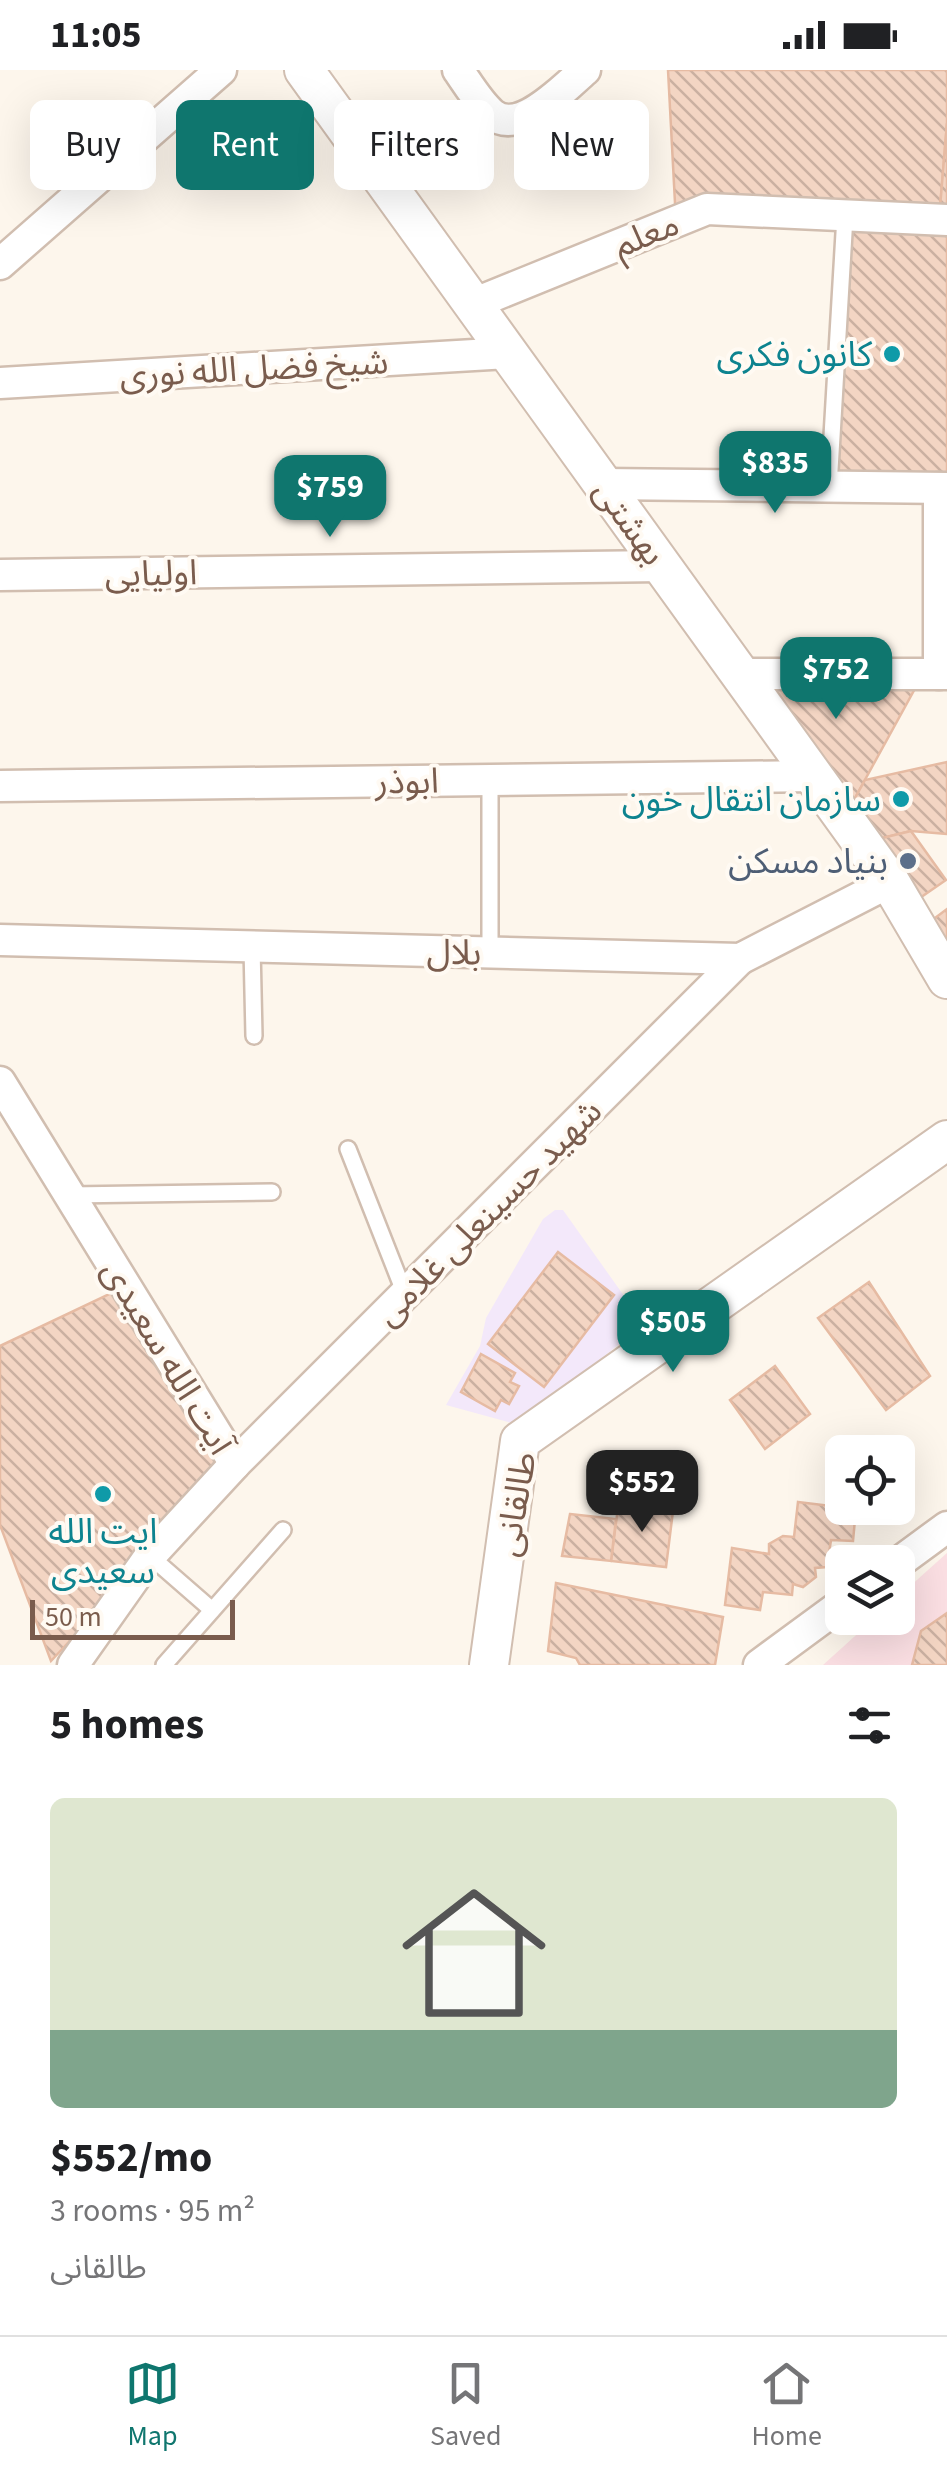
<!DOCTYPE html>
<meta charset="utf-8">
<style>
:root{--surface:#fff;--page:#f2f2f2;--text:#202124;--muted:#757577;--line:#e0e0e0;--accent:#0f766e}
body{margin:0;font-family:"Source Sans 3","Noto Sans Arabic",sans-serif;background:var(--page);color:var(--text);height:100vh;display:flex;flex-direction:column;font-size:38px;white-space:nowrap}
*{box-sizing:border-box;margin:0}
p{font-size:32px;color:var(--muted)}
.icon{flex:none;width:55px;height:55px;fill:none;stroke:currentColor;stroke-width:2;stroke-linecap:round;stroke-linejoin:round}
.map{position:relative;height:1595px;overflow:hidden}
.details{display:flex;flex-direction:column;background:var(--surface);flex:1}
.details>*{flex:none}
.banner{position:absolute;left:30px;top:30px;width:888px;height:90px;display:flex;gap:20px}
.fabs{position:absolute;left:825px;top:1365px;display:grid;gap:20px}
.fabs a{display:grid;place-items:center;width:90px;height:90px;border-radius:15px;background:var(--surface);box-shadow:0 10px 40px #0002;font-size:50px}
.scale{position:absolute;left:30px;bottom:25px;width:205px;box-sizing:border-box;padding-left:10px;border:5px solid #7a5c4d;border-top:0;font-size:28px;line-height:35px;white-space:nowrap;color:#7a5c4d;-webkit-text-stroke:8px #fffaf3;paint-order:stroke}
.price{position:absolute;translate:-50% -85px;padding:0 22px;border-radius:20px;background:var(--accent);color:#fff;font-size:32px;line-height:65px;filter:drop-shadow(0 2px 5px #0008)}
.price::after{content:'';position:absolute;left:50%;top:60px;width:30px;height:22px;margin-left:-15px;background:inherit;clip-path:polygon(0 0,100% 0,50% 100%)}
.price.current{background:#222;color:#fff}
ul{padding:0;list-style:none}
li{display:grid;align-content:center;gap:20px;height:530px;padding:0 50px}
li+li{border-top:2px solid var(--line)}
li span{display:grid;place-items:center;height:310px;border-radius:15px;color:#555}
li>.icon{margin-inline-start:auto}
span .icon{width:180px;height:180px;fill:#fffc;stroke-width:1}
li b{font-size:42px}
h2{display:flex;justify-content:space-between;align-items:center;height:120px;padding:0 50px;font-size:42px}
.pill{padding:0 35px;border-radius:15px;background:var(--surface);box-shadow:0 10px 40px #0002;font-size:35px;line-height:90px}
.pill.current{background:var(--accent);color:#fff}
.status{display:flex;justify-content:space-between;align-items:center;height:70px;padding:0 50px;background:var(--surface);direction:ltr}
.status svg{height:28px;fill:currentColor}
.dock{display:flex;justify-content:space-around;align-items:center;height:140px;border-top:2px solid var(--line);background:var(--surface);font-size:28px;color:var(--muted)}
.dock a{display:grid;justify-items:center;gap:5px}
.dock .current{color:var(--accent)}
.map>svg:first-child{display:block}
.education{fill:#f3e8fa;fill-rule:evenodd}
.medical{fill:#fbdfe3}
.building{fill:url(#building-back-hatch);stroke:#e6bba3;stroke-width:2.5}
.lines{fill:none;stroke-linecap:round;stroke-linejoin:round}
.service-casing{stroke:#d1beb0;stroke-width:20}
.minor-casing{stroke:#d1beb0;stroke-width:35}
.tertiary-casing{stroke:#d1beb0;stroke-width:42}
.service{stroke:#fff;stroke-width:15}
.minor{stroke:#fff;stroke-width:30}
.tertiary{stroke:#fff;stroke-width:38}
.culture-dot{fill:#0f9aa8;stroke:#fffaf3;stroke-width:4}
.service-dot{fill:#5c6f8a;stroke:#fffaf3;stroke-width:4}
.labels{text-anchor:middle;stroke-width:8;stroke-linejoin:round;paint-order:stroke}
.street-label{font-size:35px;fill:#7a5c4d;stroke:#fffaf3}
.culture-label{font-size:35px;fill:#0d838f;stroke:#fffaf3;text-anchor:end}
.service-label{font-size:35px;fill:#4e5e75;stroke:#fffaf3;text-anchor:end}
</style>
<div class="status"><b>11:05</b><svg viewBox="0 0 49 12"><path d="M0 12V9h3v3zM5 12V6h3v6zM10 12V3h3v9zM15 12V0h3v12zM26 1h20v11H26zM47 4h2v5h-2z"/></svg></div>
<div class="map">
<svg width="947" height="1595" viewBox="0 0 947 1595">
<defs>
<pattern id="building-back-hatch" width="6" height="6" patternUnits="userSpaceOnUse" patternTransform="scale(2.5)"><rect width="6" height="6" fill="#f3d5c3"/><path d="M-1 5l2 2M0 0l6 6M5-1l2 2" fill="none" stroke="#cab0a1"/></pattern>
</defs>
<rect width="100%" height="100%" fill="#fdf6ec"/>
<path class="education" d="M555,1140H563L644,1254L519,1355L446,1335L480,1276L486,1248L543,1149ZM557,1182L614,1225L488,1274V1273ZM481,1285L518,1316L501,1330L494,1340L461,1322Z"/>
<polygon class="medical" points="947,1483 947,1595 823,1595 875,1548 898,1548 898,1527"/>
<g class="building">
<polygon points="668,0 947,0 947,53 939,150 676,152"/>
<polygon points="947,53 947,150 939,150"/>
<polygon points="845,146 947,150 947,418 830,417"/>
<polygon points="740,604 923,604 844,748"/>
<polygon points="947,692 947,764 911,761 870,771 844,748 865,710"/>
<polygon points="911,761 946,810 914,832 870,771"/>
<polygon points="947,839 947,873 931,851"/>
<polygon points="558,1182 614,1225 544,1317 488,1274"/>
<polygon points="869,1212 930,1306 886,1340 818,1248"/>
<polygon points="126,1216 235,1394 51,1591 0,1455 0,1276"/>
<polygon points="481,1284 515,1303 510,1312 519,1316 509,1334 501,1330 495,1341 461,1322"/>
<polygon points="775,1296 810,1344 765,1379 730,1330"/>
<polygon points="619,1430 673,1441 666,1497 611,1491"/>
<polygon points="798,1432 856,1439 853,1471 831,1470 827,1497 815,1498 816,1507 803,1517 793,1514 792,1525 763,1522 760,1540 725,1535 732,1478 769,1484 769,1474 783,1466 794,1467"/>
<polygon points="570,1444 616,1449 611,1491 562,1486"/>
<polygon points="556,1513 723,1547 715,1595 580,1595 576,1588 548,1581"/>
<polygon points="947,1543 947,1595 912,1595 921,1561"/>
</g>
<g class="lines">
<defs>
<g id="service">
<polyline points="829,417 845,146"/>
<polyline points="490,710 490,883"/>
<polyline points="252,877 254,966"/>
<polyline points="348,1079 405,1224"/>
<polyline points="70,1125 272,1122"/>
<polyline points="150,1486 212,1540"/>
<polyline points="164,1595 283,1460"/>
</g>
<g id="minor">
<path d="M458,0C468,14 479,33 492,44C519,67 565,17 585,0"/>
<polyline points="0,194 221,0"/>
<polyline points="473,234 707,139 947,150"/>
<polyline points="0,313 508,283"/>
<polyline points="603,414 947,418"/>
<polyline points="939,418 939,604"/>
<polyline points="0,505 662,496"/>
<polyline points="740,604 947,604"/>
<polyline points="0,716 814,706"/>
<polyline points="0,870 740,889 890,812"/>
<polyline points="0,1012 235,1394"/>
<polyline points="898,1493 947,1457"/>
<polyline points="73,1595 150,1486 235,1394 740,889"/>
<polyline points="759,1595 842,1534"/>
</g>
<g id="tertiary">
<polyline points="304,0 890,812 947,909"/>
<polyline points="489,1595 520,1371 947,1070"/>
</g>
</defs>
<use href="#service" class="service-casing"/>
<use href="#minor" class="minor-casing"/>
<use href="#tertiary" class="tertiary-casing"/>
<use href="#service" class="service"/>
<use href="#minor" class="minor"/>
<use href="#tertiary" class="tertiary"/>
</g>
<g class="culture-dot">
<circle cx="892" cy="284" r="10"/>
<circle cx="901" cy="729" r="10"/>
<circle cx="103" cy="1424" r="10"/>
</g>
<circle class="service-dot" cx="908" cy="791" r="10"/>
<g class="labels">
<g class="street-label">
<text transform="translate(646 164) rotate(-22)" y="12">معلم</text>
<text transform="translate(254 298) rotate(-3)" y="12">شیخ فضل الله نوری</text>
<text transform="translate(630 452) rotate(54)" y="12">بهشتی</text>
<text transform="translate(151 503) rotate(-1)" y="12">اولیایی</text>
<text transform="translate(407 711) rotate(-1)" y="12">ابوذر</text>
<text transform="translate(454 882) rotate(1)" y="12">بلال</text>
<text transform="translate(488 1142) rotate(-45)" y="12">شهید حسینعلی غلامی</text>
<text transform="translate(168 1287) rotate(59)" y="12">آیت الله سعیدی</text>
<text transform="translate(515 1434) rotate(-80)" y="12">طالقانی</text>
</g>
<g class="culture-label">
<text x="872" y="296">کانون فکری</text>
<text x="881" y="741">سازمان انتقال خون</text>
<text x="103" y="1473" text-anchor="middle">ایت الله<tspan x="103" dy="40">سعیدی</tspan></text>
</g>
<g class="service-label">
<text x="888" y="803">بنیاد مسکن</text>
</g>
</g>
</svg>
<div class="fabs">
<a><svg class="icon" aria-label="locate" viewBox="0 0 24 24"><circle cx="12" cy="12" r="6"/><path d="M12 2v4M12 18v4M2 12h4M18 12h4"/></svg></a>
<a><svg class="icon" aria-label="layers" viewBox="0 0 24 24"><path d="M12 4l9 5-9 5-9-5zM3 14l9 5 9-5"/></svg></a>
</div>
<div class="scale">50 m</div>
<b class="price" style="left:775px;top:446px">$835</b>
<b class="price" style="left:330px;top:470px">$759</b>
<b class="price" style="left:836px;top:652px">$752</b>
<b class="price" style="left:673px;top:1305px">$505</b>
<b class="price current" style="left:642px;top:1465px">$552</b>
<div class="banner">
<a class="pill">Buy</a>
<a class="pill current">Rent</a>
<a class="pill">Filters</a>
<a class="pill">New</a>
</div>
</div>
<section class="details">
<h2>5 homes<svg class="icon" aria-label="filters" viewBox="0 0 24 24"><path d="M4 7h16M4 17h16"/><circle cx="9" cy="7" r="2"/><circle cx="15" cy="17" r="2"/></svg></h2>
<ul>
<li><span style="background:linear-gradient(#dfe7d0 75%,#7fa58c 0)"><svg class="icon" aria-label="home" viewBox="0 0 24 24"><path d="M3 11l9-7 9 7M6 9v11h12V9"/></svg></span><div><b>$552/mo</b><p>3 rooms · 95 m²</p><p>طالقانی</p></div></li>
</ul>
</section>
<nav class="dock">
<a class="current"><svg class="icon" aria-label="map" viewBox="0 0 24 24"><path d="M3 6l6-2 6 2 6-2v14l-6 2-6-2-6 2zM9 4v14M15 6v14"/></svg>Map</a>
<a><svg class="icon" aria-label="saved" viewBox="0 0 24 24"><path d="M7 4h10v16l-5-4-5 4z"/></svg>Saved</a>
<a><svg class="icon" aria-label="home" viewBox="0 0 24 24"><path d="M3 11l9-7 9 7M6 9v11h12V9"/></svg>Home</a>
</nav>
